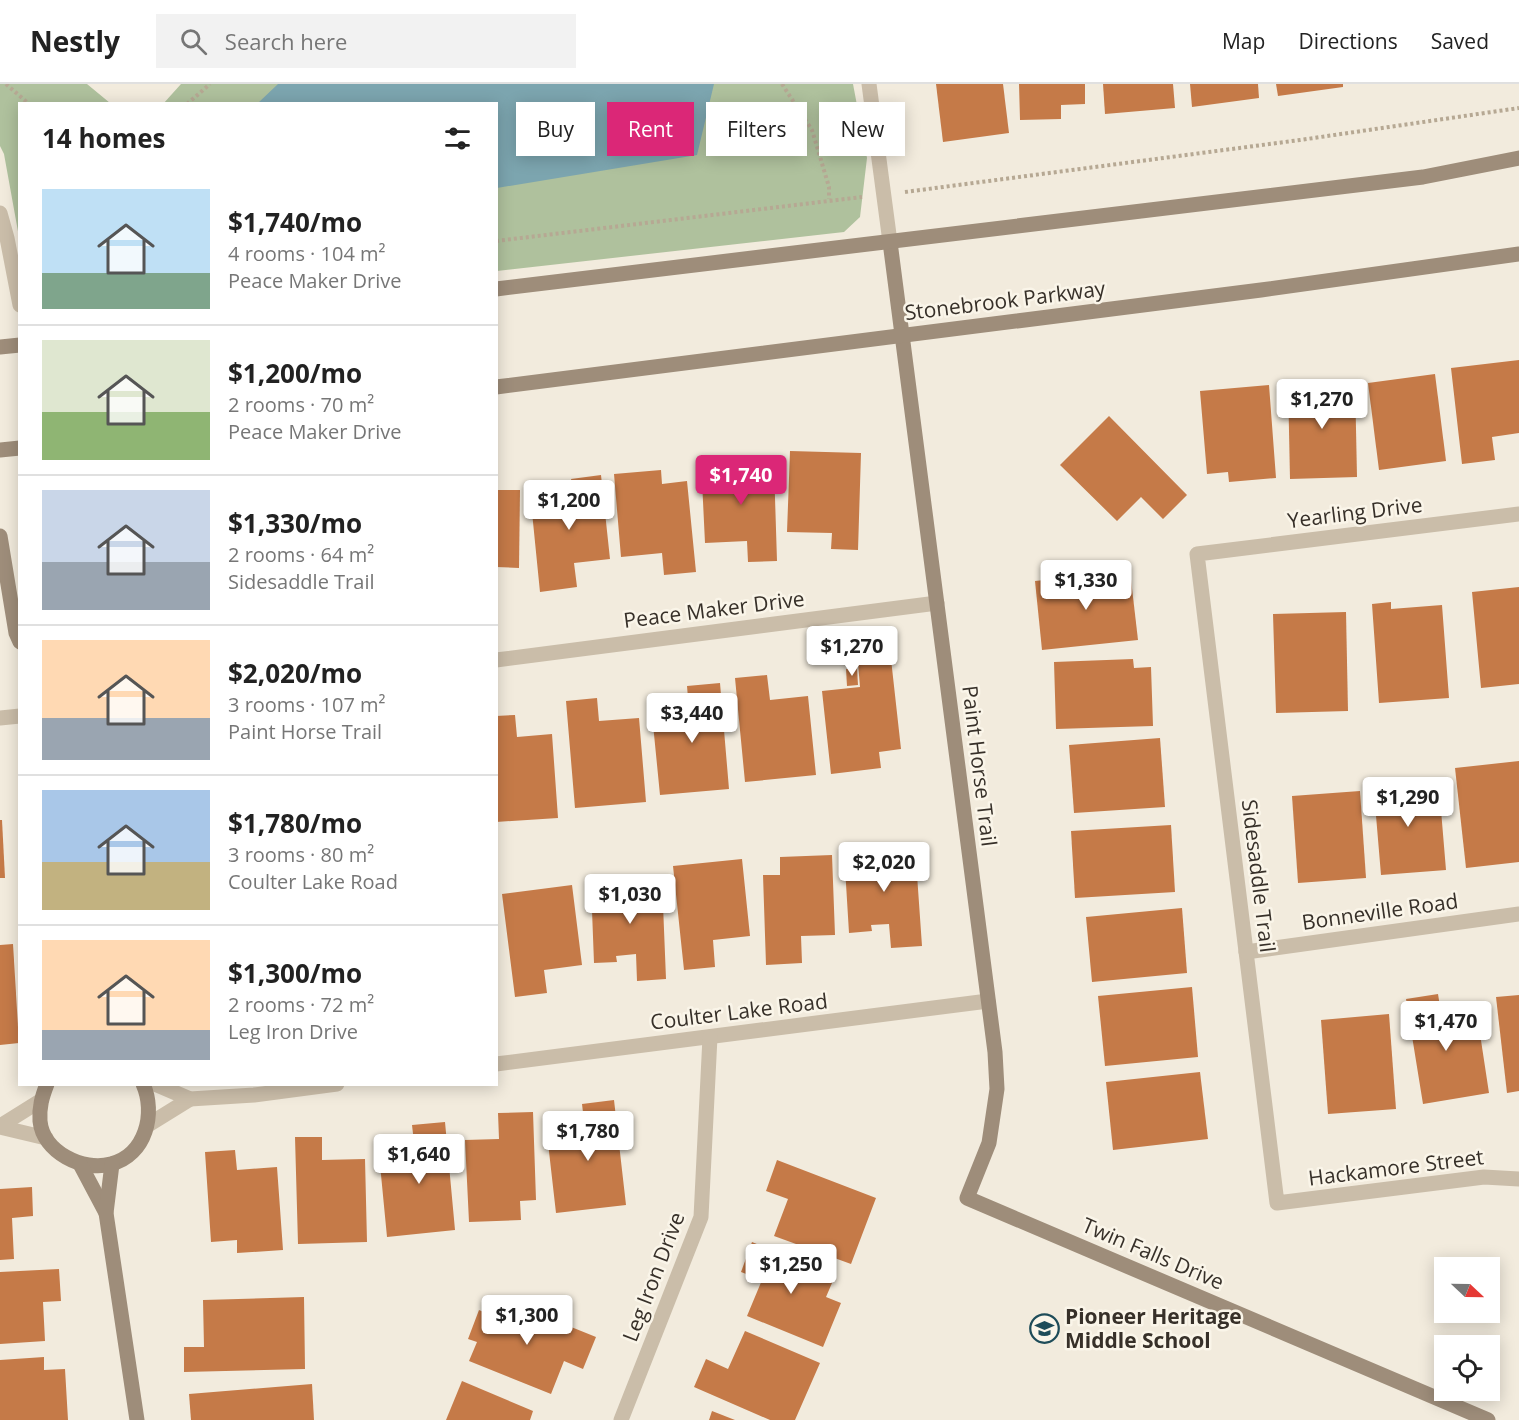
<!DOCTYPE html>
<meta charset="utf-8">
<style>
:root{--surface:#fff;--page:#f2f2f2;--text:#222;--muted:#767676;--line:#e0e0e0;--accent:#db2777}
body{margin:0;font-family:"Open Sans",sans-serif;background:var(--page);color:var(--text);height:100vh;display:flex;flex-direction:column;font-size:22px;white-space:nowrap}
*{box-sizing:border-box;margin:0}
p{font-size:20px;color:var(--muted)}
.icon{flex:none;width:33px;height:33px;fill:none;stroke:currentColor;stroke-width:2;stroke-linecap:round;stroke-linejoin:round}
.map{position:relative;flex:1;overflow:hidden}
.details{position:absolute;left:18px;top:18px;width:480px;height:984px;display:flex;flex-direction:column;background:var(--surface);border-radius:0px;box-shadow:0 3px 15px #0003}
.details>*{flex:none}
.banner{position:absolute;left:516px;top:18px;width:570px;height:54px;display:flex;gap:12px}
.needle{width:39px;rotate:112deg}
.fabs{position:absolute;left:1434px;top:1173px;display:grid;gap:12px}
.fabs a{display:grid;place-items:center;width:66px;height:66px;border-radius:0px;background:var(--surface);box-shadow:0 3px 15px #0003;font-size:30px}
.price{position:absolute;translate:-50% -51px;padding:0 14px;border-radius:6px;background:#fff;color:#222;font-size:20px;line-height:39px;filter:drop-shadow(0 2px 3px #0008)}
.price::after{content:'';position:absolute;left:50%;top:36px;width:18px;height:14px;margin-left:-9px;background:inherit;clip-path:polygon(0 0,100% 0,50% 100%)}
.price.on{background:var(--accent);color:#fff}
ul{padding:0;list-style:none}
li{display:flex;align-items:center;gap:18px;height:150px;padding:0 24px}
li+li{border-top:2px solid var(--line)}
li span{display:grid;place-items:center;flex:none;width:168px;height:120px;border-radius:0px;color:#555}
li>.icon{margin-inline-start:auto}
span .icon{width:72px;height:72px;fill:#fffc;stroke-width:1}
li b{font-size:26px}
h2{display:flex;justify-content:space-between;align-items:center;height:72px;padding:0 24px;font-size:26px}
.chip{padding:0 21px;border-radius:0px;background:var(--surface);box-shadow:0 3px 15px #0003;font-size:21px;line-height:54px}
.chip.on{background:var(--accent);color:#fff}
header{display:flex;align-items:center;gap:36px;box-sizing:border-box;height:84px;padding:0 30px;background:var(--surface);border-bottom:2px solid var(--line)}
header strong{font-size:28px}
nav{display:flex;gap:33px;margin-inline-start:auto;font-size:21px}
.search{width:420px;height:54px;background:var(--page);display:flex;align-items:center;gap:15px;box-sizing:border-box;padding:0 21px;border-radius:0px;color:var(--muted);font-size:22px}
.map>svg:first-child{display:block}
.green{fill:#afc19d}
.water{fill:#7ca5af}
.building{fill:#c57a48}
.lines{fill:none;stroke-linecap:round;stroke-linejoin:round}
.path{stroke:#b6a893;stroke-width:4;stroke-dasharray:3 3;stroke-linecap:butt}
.street{stroke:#cabda9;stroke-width:15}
.secondary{stroke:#9e8d7a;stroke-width:15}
.labels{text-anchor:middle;stroke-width:5;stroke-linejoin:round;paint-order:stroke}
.street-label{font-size:21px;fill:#373029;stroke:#faf5e9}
.poi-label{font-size:21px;font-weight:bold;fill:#373029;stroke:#faf5e9;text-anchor:start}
</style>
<header>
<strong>Nestly</strong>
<div class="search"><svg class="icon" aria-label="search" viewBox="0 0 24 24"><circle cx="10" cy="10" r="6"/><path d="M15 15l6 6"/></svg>Search here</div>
<nav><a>Map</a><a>Directions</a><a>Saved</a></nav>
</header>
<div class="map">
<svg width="1519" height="1336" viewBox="0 0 1519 1336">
<rect width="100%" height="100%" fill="#f2ebdd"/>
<g class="green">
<polygon points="0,0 87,0 110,19 20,20 19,153 4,70 0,62"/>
<polygon points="181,0 853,0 867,74 860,133 844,148 497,187 496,20 163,20"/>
</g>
<polygon class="water" points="278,0 714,0 697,71 497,104 496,20 258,19"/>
<g class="building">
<polygon points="936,0 1003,0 1009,49 943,58"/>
<polygon points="1019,0 1085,0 1085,20 1061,21 1061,35 1020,36"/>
<polygon points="1103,0 1173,0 1175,24 1105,30"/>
<polygon points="1190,0 1258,0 1259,14 1192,23"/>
<polygon points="1276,0 1343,0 1343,3 1278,12"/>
<polygon points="1519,276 1519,349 1492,353 1495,376 1462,380 1451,284"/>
<polygon points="1435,290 1446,377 1379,386 1368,299"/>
<polygon points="1355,297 1357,393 1290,395 1288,299"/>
<polygon points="1269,301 1276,394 1229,398 1228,388 1207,390 1200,307"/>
<polygon points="1109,332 1187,411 1163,435 1141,413 1117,437 1060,381"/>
<polygon points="790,367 861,369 858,466 831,465 832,449 787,448"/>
<polygon points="753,373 753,382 774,382 777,477 748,478 747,457 705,459 701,376"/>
<polygon points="661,386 662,400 687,397 696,488 664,491 662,469 621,473 614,390"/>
<polygon points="601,391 610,475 574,479 577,503 540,508 530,408 573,404 571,395"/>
<polygon points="496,406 520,406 519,484 496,483"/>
<polygon points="1130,487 1138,556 1042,566 1035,497"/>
<polygon points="1519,503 1519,600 1481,604 1472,508"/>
<polygon points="1391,518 1391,525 1442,521 1449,614 1379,619 1372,520"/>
<polygon points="1346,528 1348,627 1276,629 1273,530"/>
<polygon points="891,575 901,665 879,668 881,684 831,690 822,607 860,603 858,579"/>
<polygon points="1133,575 1134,584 1151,583 1153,642 1056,645 1054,578"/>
<polygon points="857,584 858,601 847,602 846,585"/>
<polygon points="767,591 770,616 808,612 816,691 745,698 735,594"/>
<polygon points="720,599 729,705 660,711 652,630 689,626 687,602"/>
<polygon points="597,614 599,637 639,634 646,718 575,724 566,617"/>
<polygon points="515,631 517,653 552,650 558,734 496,738 496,632"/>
<polygon points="1160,654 1165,723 1074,729 1069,661"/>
<polygon points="1519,677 1519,778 1466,784 1455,684"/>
<polygon points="1417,693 1419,716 1440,714 1446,786 1381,791 1373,696"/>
<polygon points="1360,707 1366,794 1298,799 1292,712"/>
<polygon points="0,736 2,736 5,794 0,794"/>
<polygon points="1171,741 1175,808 1075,814 1071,747"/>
<polygon points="915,762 922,862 891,864 889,840 871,841 872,847 849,849 844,767"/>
<polygon points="832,771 835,851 801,852 802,879 766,881 763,791 780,791 780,773"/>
<polygon points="742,775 750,852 713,856 715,883 684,886 673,782"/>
<polygon points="662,796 666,895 637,897 636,870 616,872 617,878 594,879 591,800"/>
<polygon points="572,801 582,881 544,886 547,909 515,913 502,810"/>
<polygon points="1182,824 1187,889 1092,898 1086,833"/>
<polygon points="13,860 19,959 0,961 0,861"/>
<polygon points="1192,903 1198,973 1105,982 1098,912"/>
<polygon points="1438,910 1442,935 1477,930 1489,1009 1423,1020 1406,915"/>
<polygon points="1519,911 1519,1007 1507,1009 1496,913"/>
<polygon points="1389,930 1396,1025 1328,1030 1321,936"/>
<polygon points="1200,988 1208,1055 1113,1066 1106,998"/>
<polygon points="614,1016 626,1121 556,1129 547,1050 585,1045 582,1020"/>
<polygon points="533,1028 536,1116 520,1117 521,1136 469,1138 465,1056 499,1055 498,1029"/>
<polygon points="445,1038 455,1146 387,1153 379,1070 415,1067 412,1041"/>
<polygon points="295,1053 322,1053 322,1076 365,1075 367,1158 298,1160"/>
<polygon points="235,1066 237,1086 277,1083 283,1166 237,1169 237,1156 211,1158 205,1068"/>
<polygon points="777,1076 876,1114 851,1180 774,1152 788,1115 766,1107"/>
<polygon points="32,1103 33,1132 12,1134 14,1175 0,1176 0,1105"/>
<polygon points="752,1158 835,1192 826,1213 841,1219 823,1263 747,1232 762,1196 741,1188"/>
<polygon points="59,1185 61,1217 43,1218 45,1257 0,1260 0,1188"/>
<polygon points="304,1213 305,1285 184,1288 184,1263 204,1263 203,1216"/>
<polygon points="502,1215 596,1253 583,1285 564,1277 551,1310 469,1277 477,1258 468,1255 479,1226 495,1233"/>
<polygon points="745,1247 820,1279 795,1336 770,1336 694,1303 706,1275 728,1285"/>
<polygon points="44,1273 44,1286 65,1285 68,1336 0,1336 0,1276"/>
<polygon points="462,1297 533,1327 530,1336 446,1336"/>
<polygon points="312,1300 314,1336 191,1336 189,1310"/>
<polygon points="712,1327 735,1336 709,1336"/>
</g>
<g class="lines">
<g class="path">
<polyline points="6,0 29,20"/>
<polyline points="782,0 812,46 829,103 829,115"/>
<polyline points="187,20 210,0"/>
<polyline points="905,108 1300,56 1519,24"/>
<polyline points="496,157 862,113"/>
</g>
<g class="street">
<polyline points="869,0 890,158"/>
<polyline points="0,129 7,154 20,221"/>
<polyline points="1519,430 1197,470 1277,1119 1484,1093 1519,1095"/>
<polyline points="496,576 937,519"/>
<polyline points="0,634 20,632"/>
<polyline points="1246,868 1519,830"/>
<polyline points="496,980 988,917"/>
<polyline points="155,1000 190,1015 254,1011 337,1000"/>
<polyline points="148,1041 190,1015"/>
<polyline points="0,1042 40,1017"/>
<polyline points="0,1043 46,1054"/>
<polyline points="621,1336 701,1133 710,953"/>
</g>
<g class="secondary">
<polyline points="890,158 995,968 997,1005 989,1059 967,1114 1488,1336"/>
<polyline points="496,205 1423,93 1519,74"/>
<polyline points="0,263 20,261"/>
<polyline points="496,303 1261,206 1519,170"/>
<polyline points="0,366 20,364"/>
<polyline points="0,452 16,549 20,558"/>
<path d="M47,1000C42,1013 39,1023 40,1037C43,1068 83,1088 111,1080C146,1071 156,1029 143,1000"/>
<polyline points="80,1080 106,1129"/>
<polyline points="112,1080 106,1129 137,1336"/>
</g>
</g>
<defs>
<symbol id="school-ring" viewBox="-11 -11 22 22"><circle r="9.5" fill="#faf5e9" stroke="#1e4c59" stroke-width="1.5"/><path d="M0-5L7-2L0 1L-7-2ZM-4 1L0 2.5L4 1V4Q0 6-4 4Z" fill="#1e4c59"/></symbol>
</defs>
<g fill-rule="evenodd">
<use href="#school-ring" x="1028" y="1228" width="33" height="33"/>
</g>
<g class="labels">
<g class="street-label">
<text transform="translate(1005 217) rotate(-7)" y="7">Stonebrook Parkway</text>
<text transform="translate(1355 429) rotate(-7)" y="7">Yearling Drive</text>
<text transform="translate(714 526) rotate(-7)" y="7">Peace Maker Drive</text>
<text transform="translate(979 682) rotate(83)" y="7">Paint Horse Trail</text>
<text transform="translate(1258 792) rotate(83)" y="7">Sidesaddle Trail</text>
<text transform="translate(1380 828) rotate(-8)" y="7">Bonneville Road</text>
<text transform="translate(739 928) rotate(-7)" y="7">Coulter Lake Road</text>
<text transform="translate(1396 1084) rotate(-7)" y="7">Hackamore Street</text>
<text transform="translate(1153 1170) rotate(23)" y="7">Twin Falls Drive</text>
<text transform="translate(654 1193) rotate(-69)" y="7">Leg Iron Drive</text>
</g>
<g class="poi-label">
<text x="1065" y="1240">Pioneer Heritage<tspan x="1065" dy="24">Middle School</tspan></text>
</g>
</g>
</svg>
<div class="fabs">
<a><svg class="needle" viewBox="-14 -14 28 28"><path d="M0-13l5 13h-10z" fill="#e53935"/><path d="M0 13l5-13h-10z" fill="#767676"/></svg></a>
<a><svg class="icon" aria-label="locate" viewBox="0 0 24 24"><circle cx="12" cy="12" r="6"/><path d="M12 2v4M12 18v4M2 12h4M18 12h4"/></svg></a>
</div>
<b class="price" style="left:1322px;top:346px">$1,270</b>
<b class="price on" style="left:741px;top:422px">$1,740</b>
<b class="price" style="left:569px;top:447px">$1,200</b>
<b class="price" style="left:1086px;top:527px">$1,330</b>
<b class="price" style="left:852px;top:593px">$1,270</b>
<b class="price" style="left:692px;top:660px">$3,440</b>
<b class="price" style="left:1408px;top:744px">$1,290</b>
<b class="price" style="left:884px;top:809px">$2,020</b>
<b class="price" style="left:630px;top:841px">$1,030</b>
<b class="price" style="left:1446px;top:968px">$1,470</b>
<b class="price" style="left:588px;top:1078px">$1,780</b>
<b class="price" style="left:419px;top:1101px">$1,640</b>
<b class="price" style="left:791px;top:1211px">$1,250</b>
<b class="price" style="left:527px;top:1262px">$1,300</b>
<div class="banner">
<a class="chip">Buy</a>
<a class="chip on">Rent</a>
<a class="chip">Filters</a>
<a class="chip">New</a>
</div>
<section class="details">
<h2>14 homes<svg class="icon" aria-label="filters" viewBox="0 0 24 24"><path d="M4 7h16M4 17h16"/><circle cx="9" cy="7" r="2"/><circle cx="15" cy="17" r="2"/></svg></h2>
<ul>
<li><span style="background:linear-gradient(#bfe0f5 70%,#7fa58c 0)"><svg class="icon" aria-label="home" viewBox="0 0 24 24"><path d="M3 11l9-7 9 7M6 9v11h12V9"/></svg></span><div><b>$1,740/mo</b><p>4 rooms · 104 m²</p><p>Peace Maker Drive</p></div></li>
<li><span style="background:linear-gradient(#dfe7d0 60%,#8fb573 0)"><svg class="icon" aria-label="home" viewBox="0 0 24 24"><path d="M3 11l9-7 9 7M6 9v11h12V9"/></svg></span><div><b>$1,200/mo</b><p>2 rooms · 70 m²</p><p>Peace Maker Drive</p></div></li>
<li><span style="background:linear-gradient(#c9d6e8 60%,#9aa5b1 0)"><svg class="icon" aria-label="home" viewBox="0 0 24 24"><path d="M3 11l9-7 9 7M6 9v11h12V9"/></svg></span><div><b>$1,330/mo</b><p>2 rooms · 64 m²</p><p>Sidesaddle Trail</p></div></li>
<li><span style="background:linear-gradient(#ffd9b3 65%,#9aa5b1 0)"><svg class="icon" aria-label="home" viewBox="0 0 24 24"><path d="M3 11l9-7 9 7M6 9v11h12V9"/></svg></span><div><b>$2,020/mo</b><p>3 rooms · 107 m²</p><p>Paint Horse Trail</p></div></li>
<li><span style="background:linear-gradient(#a9c7e8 60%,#c2b280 0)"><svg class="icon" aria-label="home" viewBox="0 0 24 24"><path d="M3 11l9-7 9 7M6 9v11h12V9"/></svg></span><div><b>$1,780/mo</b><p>3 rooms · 80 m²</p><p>Coulter Lake Road</p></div></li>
<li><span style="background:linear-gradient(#ffd9b3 75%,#9aa5b1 0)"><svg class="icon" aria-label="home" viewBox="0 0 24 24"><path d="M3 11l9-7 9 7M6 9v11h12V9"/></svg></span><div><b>$1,300/mo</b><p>2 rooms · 72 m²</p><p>Leg Iron Drive</p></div></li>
</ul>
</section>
</div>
